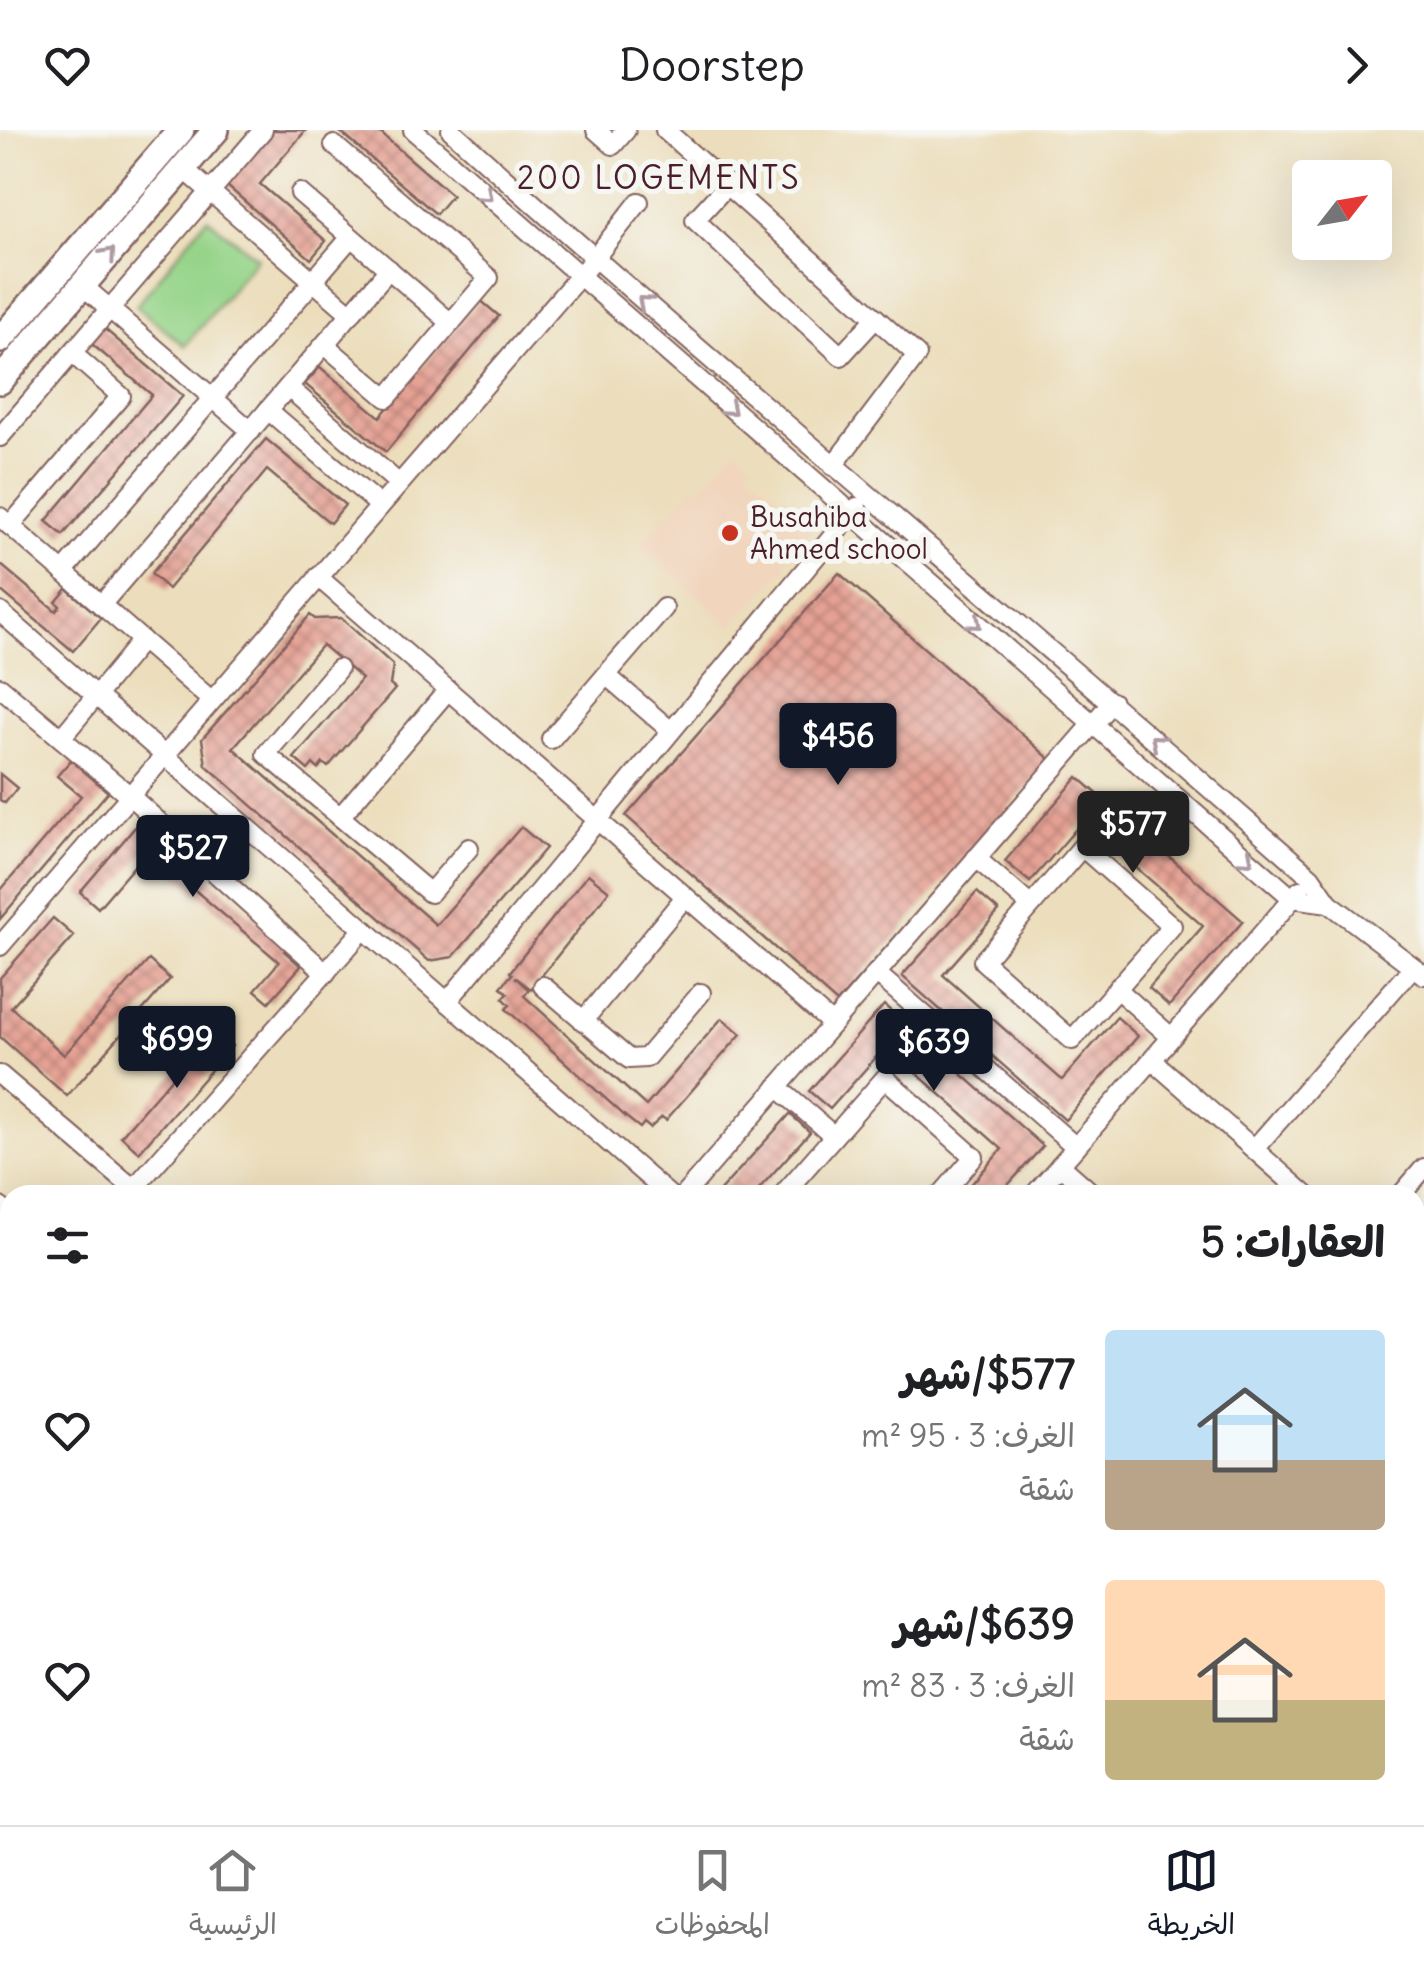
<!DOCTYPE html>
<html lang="ar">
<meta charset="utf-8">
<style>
:root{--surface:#fff;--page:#f6f6f6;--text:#202124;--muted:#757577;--line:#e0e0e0;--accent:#111827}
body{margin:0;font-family:Delius,"Playpen Sans Arabic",sans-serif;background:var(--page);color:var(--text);direction:rtl;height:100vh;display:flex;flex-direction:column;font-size:38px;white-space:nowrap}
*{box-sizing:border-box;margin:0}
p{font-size:32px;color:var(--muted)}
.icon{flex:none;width:55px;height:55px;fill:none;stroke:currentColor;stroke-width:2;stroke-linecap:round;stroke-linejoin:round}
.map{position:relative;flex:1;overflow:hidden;direction:ltr}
.drawer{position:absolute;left:0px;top:1055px;width:1425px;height:640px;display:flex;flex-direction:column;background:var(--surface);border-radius:30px 30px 0 0;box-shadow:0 10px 40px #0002;direction:rtl}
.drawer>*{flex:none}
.needle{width:65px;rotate:59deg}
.controls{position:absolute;left:1292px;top:30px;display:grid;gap:20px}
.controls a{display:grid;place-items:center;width:100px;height:100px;border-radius:10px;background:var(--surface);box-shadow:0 10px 40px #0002;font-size:50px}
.price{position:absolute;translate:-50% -85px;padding:0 22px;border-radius:10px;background:var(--accent);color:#fff;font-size:32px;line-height:65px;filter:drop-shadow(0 2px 5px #0008)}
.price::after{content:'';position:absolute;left:50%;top:60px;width:30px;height:22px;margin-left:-15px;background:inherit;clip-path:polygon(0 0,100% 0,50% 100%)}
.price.current{background:#222;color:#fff}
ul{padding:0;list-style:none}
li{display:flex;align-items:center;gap:30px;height:250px;padding:0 40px}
li span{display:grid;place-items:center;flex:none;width:280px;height:200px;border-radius:10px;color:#555}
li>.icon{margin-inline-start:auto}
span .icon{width:120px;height:120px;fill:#fffc;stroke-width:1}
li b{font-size:42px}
h2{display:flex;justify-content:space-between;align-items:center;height:120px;padding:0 40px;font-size:42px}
header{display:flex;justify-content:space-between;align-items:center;height:130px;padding:0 40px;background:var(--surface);font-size:45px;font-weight:600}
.tabs{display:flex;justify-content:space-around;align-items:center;height:140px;border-top:2px solid var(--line);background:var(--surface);font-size:28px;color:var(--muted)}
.tabs a{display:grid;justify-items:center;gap:5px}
.tabs .current{color:var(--accent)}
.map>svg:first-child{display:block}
.built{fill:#f1d5bd}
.pitch{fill:#96d489;stroke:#707a5a;stroke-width:2.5}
.building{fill:url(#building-cross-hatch)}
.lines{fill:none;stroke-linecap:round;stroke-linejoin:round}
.street-casing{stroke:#83625e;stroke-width:22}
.secondary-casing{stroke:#83625e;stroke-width:30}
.street{stroke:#fff;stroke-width:18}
.secondary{stroke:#fff;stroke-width:25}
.oneway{stroke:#ae9aa0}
.poi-dot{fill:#c8321e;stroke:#f6f6f2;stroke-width:4}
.labels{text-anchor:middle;stroke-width:10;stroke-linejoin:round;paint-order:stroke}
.poi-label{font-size:28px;fill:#4a1f2b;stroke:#f6f6f2;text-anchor:start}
.quarter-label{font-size:32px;letter-spacing:2.5px;fill:#4a1f2b;stroke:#f6f6f2}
</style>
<header><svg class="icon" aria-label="forward" viewBox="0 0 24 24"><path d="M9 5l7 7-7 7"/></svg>Doorstep<svg class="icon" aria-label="heart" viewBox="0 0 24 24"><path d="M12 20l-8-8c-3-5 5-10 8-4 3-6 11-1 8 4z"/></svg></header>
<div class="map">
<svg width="1424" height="1695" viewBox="0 0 1424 1695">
<defs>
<pattern id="building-cross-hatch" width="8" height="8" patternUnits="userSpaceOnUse" patternTransform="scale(2.5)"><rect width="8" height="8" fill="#e5a294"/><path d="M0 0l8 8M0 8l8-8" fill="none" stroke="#bc8379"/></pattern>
</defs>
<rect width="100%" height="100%" fill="#f6f6f2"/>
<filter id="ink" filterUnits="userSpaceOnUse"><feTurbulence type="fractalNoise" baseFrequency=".01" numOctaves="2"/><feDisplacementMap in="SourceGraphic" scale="20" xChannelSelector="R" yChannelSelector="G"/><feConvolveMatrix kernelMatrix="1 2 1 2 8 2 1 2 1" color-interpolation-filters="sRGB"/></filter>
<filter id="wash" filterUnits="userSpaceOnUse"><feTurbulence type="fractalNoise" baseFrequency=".0048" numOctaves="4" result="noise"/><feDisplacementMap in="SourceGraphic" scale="40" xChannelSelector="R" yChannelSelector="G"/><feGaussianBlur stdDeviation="2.25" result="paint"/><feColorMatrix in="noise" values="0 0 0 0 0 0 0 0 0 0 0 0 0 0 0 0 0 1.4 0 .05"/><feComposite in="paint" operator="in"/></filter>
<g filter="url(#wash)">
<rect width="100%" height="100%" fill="#ecdebc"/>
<g class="built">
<polygon points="736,317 753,333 748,339 796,382 802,376 820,392 784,431 788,435 731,497 640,415 694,355 699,359"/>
<polygon points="1415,1644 1424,1648 1424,1695 1350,1695 1355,1685 1415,1685"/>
</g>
<polygon class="pitch" points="207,88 257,128 185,216 136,176"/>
<g id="blocks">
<g class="building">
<polygon points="273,0 306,0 260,54 326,111 311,129 226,55"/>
<polygon points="338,0 377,0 452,65 436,84"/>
<polygon points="479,169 499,186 386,322 305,254 320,237 380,287"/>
<polygon points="100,195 183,266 63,405 46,391 152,265 87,210"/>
<polygon points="266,309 345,375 330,393 267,340 168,459 151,444"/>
<polygon points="0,434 56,481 60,476 56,472 67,459 101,488 73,521 0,460"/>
<polygon points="839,443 1051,630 837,873 626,686"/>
<polygon points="310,485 315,489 341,488 393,535 390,555 395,559 328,637 323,633 318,639 313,634 308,640 294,628 362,549 322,515 233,618 436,795 521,697 546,718 453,827 429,831 206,635 202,609"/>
<polygon points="71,630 108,662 0,789 0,761 81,666 57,646"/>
<polygon points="0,644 17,658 5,673 0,670"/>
<polygon points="1078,647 1243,791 1169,876 1149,858 1203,796 1083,691 1030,752 1005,731"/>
<polygon points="136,696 157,714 162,708 288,816 284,821 301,836 269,872 255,860 279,832 148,720 98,778 80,762"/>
<polygon points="588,744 609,761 531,859 515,847 529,860 524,866 646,976 722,888 741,904 666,990 662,987 650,998 644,993 640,998 626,987 506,879 510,875 503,868 508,863 501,857 512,844 510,842"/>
<polygon points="977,762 999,781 943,845 1062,950 1117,887 1138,906 1065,990 902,846"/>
<polygon points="53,788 74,806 11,877 64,925 149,830 170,849 67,966 0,907 0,848"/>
<polygon points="884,875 1043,1016 999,1065 962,1065 1002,1019 886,916 830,979 809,961"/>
<polygon points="214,899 232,916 139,1022 121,1006"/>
<polygon points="790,984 810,1002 757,1061 762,1065 721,1065 718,1063"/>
<polygon points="10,1399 10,1432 0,1445 0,1410"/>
<polygon points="0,1601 10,1609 10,1641 0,1650"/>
</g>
</g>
</g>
<g filter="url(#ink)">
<use href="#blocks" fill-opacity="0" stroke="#83625e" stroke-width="2.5"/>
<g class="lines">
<defs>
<g id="street">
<polyline points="413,0 1292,768 1329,773"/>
<path d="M451,0C733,254 1026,496 1311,747L1329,773L1424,845"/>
<polyline points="596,0 613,15 626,0"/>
<polyline points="665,0 917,225 833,336"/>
<polyline points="183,38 351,184"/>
<polyline points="727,55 695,90 841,226 876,188"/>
<polyline points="300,63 451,193"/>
<polyline points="82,155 251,301"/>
<polyline points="325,215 387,268 489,148 334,15"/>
<polyline points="288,257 398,353"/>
<polyline points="268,280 379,375"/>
<polyline points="0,307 263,0"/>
<polyline points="0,387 211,570"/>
<polyline points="10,396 121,266 72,223"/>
<polyline points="63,442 351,107"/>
<polyline points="318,447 832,894"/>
<polyline points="101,475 389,139"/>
<polyline points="0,482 669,1065"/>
<polyline points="338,539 266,624 430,763 469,718"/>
<polyline points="606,545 671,601"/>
<polyline points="0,557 129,665 326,843"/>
<polyline points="61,608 142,510"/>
<polyline points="551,609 664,478"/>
<polyline points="340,687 448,560"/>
<polyline points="976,728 1031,776 1082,717 1172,796 1072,910 983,831 1031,776"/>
<polyline points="0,816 594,129 639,72"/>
<polyline points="876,843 1076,1017"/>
<polyline points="543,856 629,929 646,928 701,863"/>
<polyline points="1117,859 1171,907"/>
<polyline points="447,872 857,377"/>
<polyline points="583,891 685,767"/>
<polyline points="1152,930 1306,1065"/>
<polyline points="0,945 141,1065"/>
<polyline points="777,957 834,1006"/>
<polyline points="1254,1019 1413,837"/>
<polyline points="1060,1035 1094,1065"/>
<polyline points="128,1065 364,799"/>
<polyline points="684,1065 1112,572"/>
<polyline points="789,1065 785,1062 885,948 974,1027 941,1065"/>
<polyline points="1034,1065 1300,760"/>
<polyline points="1401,1065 1424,1038"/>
<polyline points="0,1077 10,1085"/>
<polyline points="1415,1160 1424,1168"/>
<polyline points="1415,1204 1424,1193"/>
<polyline points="0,1292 10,1300"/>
<polyline points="1415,1346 1424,1353"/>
<polyline points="0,1400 10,1389"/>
<polyline points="1415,1480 1424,1470"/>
<polyline points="0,1542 10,1551"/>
<polyline points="1415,1613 1424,1618"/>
<polyline points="0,1656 10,1665"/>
<polyline points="32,1685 43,1695"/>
<polyline points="753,1685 764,1695"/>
<polyline points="0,1689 7,1695"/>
<polyline points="107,1695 116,1685"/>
<polyline points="486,1695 495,1685"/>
<polyline points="828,1695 837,1685"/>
<polyline points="877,1695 881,1685"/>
<polyline points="1065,1695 1069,1685"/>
<polyline points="1237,1695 1241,1685"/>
<polyline points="1329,1695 1333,1685"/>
</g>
<g id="secondary">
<polyline points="0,210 181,0"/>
<polyline points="0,251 216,0"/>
</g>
</defs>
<use href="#street" class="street-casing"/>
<use href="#secondary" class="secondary-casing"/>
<use href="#street" class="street"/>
<use href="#secondary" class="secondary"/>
</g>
<defs><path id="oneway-chevron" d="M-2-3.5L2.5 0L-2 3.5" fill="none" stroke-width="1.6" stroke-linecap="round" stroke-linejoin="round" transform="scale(2.5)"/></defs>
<g class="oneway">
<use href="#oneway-chevron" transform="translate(486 65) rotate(42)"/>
<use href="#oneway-chevron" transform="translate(109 124) rotate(-49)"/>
<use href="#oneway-chevron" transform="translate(644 172) rotate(-139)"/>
<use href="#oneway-chevron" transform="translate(730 279) rotate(41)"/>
<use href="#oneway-chevron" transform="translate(975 493) rotate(41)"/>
<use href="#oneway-chevron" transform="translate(1157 611) rotate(-139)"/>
<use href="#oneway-chevron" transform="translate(1247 729) rotate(41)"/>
</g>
</g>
<circle class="poi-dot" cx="730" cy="403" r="10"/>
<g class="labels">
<g class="poi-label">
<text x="750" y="397">Busahiba<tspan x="750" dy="32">Ahmed school</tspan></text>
</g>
<g class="quarter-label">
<text x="659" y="59">200 LOGEMENTS</text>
</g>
</g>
</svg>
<div class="controls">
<a><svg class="needle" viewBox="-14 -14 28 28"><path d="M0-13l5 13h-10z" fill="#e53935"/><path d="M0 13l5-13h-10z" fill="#757577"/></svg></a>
</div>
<b class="price" style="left:838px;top:658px">$456</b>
<b class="price current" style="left:1133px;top:746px">$577</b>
<b class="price" style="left:193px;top:770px">$527</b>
<b class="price" style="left:177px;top:961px">$699</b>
<b class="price" style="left:934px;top:964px">$639</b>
<section class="drawer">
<h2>العقارات: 5<svg class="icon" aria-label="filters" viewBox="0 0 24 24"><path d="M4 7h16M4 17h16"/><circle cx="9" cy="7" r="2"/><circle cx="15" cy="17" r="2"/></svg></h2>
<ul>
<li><span style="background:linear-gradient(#bfe0f5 65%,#b9a48a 0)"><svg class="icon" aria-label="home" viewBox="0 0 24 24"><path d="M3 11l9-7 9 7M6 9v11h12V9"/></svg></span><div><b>$577/شهر</b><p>الغرف: 3 · 95 m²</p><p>شقة</p></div><svg class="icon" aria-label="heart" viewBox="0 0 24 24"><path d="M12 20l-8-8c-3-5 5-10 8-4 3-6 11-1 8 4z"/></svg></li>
<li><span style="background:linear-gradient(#ffd9b3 60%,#c2b280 0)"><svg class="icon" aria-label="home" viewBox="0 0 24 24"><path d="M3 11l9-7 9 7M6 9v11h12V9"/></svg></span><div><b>$639/شهر</b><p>الغرف: 3 · 83 m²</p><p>شقة</p></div><svg class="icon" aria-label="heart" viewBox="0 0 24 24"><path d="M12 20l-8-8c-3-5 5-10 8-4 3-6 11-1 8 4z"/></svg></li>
</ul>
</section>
</div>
<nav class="tabs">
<a class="current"><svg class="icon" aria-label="map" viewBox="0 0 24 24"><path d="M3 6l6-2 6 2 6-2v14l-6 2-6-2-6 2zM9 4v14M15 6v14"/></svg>الخريطة</a>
<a><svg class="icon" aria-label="saved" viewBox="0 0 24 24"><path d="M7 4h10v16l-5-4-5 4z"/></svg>المحفوظات</a>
<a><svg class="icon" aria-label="home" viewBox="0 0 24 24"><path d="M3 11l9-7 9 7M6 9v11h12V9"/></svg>الرئيسية</a>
</nav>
